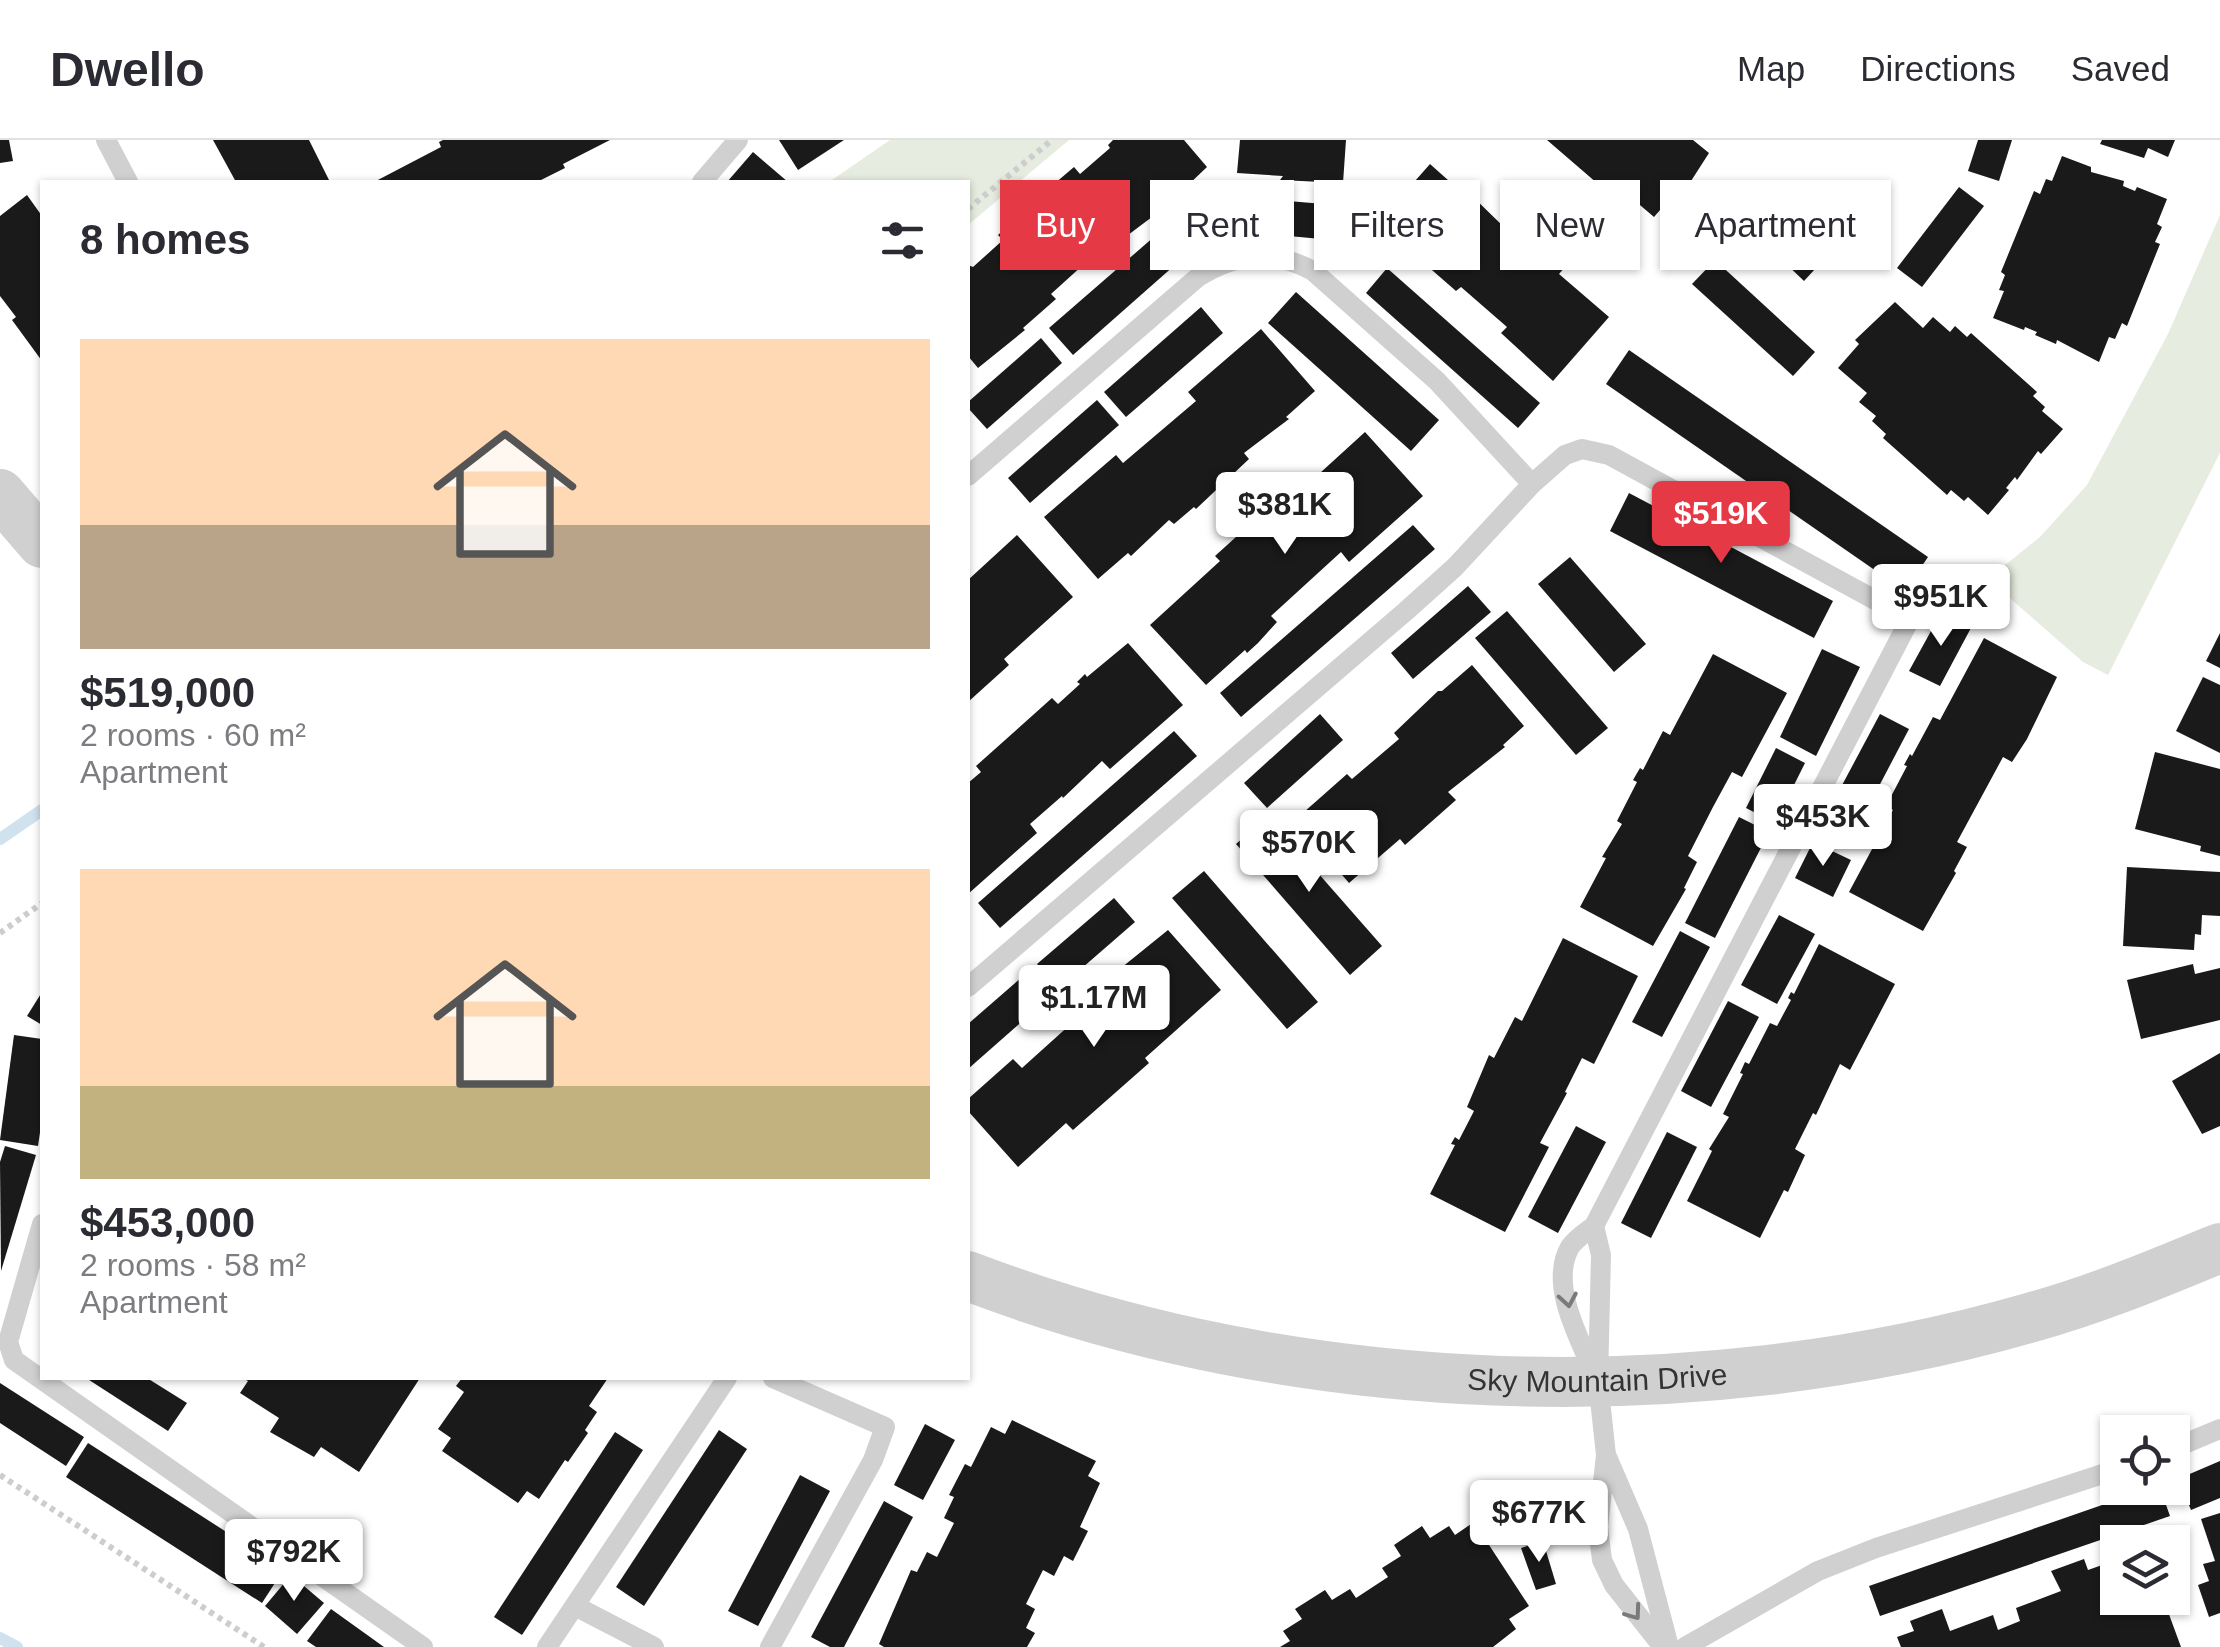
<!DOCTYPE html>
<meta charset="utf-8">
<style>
:root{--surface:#fff;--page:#f7f7f7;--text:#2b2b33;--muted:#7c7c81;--line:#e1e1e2;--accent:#e63946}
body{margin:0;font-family:Arial,sans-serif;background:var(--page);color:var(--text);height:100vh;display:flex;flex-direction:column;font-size:38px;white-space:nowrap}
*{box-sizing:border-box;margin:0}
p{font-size:32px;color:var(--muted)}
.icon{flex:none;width:55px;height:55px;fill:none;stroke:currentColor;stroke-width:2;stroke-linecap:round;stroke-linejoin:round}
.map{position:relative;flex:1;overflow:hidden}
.panel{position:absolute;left:40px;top:40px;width:930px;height:1200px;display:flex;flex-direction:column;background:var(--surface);border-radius:0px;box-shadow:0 2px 8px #0004}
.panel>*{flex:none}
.top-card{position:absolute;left:1000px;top:40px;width:950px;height:90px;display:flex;gap:20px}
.tools{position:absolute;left:2100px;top:1275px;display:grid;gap:20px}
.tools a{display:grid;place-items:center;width:90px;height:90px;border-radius:0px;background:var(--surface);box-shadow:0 2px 8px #0004;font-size:50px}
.price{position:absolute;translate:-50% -85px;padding:0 22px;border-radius:10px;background:#fff;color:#222;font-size:32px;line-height:65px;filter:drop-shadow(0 2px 5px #0008)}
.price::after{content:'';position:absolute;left:50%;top:60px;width:30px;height:22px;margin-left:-15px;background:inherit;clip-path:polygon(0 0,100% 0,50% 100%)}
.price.active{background:var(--accent);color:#fff}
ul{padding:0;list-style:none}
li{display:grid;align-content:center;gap:20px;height:530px;padding:0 40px}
li span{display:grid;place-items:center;height:310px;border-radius:0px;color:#555}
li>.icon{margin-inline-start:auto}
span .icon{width:180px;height:180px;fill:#fffc;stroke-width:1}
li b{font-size:42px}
h2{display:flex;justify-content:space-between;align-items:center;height:120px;padding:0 40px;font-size:42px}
.pill{padding:0 35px;border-radius:0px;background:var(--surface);box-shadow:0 2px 8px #0004;font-size:35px;line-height:90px}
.pill.active{background:var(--accent);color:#fff}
header{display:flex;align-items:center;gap:60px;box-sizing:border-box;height:140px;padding:0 50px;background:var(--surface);border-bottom:2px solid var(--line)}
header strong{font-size:48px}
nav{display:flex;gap:55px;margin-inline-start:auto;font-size:35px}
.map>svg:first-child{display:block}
.green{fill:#e6ecdf}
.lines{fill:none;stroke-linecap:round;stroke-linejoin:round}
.stream{stroke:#cfe2ee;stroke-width:12}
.building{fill:#1a1a1a}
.path{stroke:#cdcdcd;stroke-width:6;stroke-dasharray:5 5;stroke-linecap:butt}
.service{stroke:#d0d0d0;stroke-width:20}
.tertiary{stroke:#d0d0d0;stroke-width:50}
.oneway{stroke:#7a7a7a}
.labels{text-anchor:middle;stroke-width:10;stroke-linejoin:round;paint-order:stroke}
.street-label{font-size:30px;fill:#333;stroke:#fff}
</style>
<header>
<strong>Dwello</strong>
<nav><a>Map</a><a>Directions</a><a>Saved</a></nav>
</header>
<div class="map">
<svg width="2220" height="1507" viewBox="0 0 2220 1507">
<rect width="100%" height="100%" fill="#fff"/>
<g class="green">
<polygon points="890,0 1069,0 968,85 968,42 829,42"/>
<polygon points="2220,75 2220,313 2108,535 2083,522 1988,439 2040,397 2087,345 2168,194"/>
</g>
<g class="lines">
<g class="stream">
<polyline points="0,699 42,670"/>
<polyline points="0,1498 17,1507"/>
</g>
</g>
<g class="building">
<polygon points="0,0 9,0 13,21 0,23"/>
<polygon points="213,0 309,0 330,42 236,42"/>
<polygon points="443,0 610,0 563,24 565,28 537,42 374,42 441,7 439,2"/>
<polygon points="779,0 844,0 798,30"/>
<polygon points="1113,0 1184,0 1207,27 1164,68 1128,95 1125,91 1083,125 1051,154 1056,159 1023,188 1025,190 978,228 968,216 968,125 973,127 1003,100 998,95 1031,65 1028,61 1037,53 1040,56 1074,27 1080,34 1110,8 1108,5"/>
<polygon points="1240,0 1346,0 1343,43 1280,40 1283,36 1237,33"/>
<polygon points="1547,0 1693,0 1709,13 1691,41 1676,57 1673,55 1654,77 1634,60 1627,69"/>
<polygon points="1978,0 2012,0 1999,41 1968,31"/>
<polygon points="2102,0 2175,0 2168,17 2148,8 2144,18 2100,4"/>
<polygon points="753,12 788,42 727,42"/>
<polygon points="2062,16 2091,27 2091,32 2124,41 2123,46 2135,51 2137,47 2167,59 2157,84 2162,87 2155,102 2160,104 2127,186 2122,183 2115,199 2109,197 2099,222 2057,200 2056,204 2035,195 2037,192 2025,187 2024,190 1993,178 2004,151 1999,150 2005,135 2001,132 2034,51 2040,54 2046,39 2052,41"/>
<polygon points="1430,24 1467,57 1468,52 1506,89 1513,81 1565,127 1559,134 1609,177 1553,241 1501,193 1507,187 1461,147 1456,151 1378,83"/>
<polygon points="1959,47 1984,66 1922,147 1897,128"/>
<polygon points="27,55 42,76 42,221 12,180 16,177 0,156 0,76"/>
<polygon points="1239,57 1324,64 1321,99 1236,91"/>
<polygon points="1827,68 1851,90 1804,141 1780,118"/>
<polygon points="1178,76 1201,102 1073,215 1049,188"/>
<polygon points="1715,120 1815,212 1793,236 1692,144"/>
<polygon points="1387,128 1540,263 1518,288 1366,153"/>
<polygon points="1296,152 1439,280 1411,311 1268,183"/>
<polygon points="1895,162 1923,188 1933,177 1950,192 1955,186 1967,197 1971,193 2037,252 2033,256 2045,267 2042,271 2063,289 2041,314 2038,311 2017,340 2015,337 2006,348 2009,350 1988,375 1968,357 1964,361 1951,350 1947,355 1883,298 1886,294 1872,281 1876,276 1859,262 1867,253 1838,228 1859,204 1855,200"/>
<polygon points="1201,167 1223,193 1126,277 1104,252"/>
<polygon points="1261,189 1315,251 1286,277 1289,279 1244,313 1249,319 1196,369 1194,367 1174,384 1169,380 1131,416 1128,413 1098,439 1044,377 1116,315 1123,323 1196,261 1188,252"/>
<polygon points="1041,198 1062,223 987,289 968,268 968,262"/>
<polygon points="1629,210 1928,417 1905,451 1606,244"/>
<polygon points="1097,260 1119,285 1030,363 1008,338"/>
<polygon points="1365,292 1423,356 1349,422 1341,412 1271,476 1277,482 1258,503 1247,513 1245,510 1206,545 1150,485 1220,421 1215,416 1290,348 1297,354"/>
<polygon points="1629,353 1833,461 1814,498 1610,391"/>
<polygon points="1413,385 1435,409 1241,577 1220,553"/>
<polygon points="1017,395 1073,457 1004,519 1009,525 968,562 968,440"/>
<polygon points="1570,417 1646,504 1614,532 1538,444"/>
<polygon points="1468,446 1491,472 1413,539 1391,513"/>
<polygon points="1507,471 1608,588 1576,615 1475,498"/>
<polygon points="1942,471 1972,486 1940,546 1909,531"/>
<polygon points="2220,493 2220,528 2206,521"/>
<polygon points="1984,498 2057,537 2027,599 2012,622 2003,617 1957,702 1967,707 1954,731 1956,733 1923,791 1849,752 1893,670 1886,666 1907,626 1904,625 1910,614 1912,616 1933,577 1940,580"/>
<polygon points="1128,503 1183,565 1110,629 1102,621 1063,658 1062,656 1030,684 1037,693 968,754 968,643 981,632 976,626 1052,558 1058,564 1080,544 1077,542 1085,534 1087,537"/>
<polygon points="1822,509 1860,527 1816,616 1780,597"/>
<polygon points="1713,514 1787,553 1742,637 1732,632 1713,667 1688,716 1697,722 1684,748 1686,749 1653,806 1580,767 1606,718 1602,717 1622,684 1617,681 1637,642 1633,640 1640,628 1643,630 1663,591 1670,595"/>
<polygon points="1472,525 1524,586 1503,605 1505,607 1448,652 1456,660 1405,705 1400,699 1349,743 1295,680 1347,634 1352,639 1399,599 1394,593 1438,551 1442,551"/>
<polygon points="2203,537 2220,545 2220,613 2176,591"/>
<polygon points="1320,574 1343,600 1267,668 1244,643"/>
<polygon points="1880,574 1909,589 1846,709 1816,694"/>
<polygon points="1174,591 1197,616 1000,788 978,763"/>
<polygon points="1776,608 1805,623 1775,683 1746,668"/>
<polygon points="2155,612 2220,629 2220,716 2200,711 2201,706 2135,689"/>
<polygon points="1268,676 1382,806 1350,835 1236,704"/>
<polygon points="1739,677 1769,692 1715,798 1685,783"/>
<polygon points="1813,702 1851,720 1833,757 1795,738"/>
<polygon points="2127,727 2220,732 2220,776 2202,775 2201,795 2195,794 2194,810 2123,806"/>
<polygon points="1204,731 1318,862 1287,889 1172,758"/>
<polygon points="1114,758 1135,782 1059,848 1037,824"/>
<polygon points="1779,775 1815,794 1777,864 1741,845"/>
<polygon points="1168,790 1221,850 1145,918 1149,923 1073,990 1066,983 1018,1027 968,971 968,959 1013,919 1022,928 1093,864 1088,859 1121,828"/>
<polygon points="1680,791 1710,807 1662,897 1632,882"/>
<polygon points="1563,798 1638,836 1594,924 1582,918 1565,952 1567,953 1540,1003 1549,1007 1505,1092 1430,1054 1455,1005 1451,1004 1455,997 1459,1000 1474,971 1467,967 1489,915 1494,918 1515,877 1522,881"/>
<polygon points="1819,804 1895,844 1850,930 1840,924 1816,975 1813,973 1795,1009 1805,1015 1788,1052 1784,1050 1760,1098 1687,1061 1712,1011 1709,1009 1729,977 1723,974 1743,934 1740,933 1745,922 1749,924 1770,883 1777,886 1791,860 1788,858 1791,852 1794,854"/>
<polygon points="2193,824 2195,834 2220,828 2220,880 2141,899 2127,840"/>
<polygon points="1030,830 1052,855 968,929 968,884"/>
<polygon points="42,852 42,885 27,876"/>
<polygon points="1728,861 1759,877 1711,967 1681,951"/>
<polygon points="14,895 42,899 42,979 38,1006 0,1000"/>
<polygon points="2220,913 2220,986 2202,994 2172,941"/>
<polygon points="1576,986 1606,1002 1558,1093 1528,1077"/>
<polygon points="1667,992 1697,1007 1651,1098 1621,1083"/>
<polygon points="5,1006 36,1015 1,1131 0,1022"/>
<polygon points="86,1238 147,1238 187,1263 168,1291"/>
<polygon points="242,1238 420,1238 359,1332 321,1307 314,1317 270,1292 279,1278 240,1253 248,1241"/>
<polygon points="462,1238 608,1238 589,1266 597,1272 585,1290 588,1293 568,1322 565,1320 539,1359 527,1351 518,1363 442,1311 451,1298 438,1289 464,1252 456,1246"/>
<polygon points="0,1243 84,1297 66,1326 0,1283"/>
<polygon points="1012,1280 1096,1321 1088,1336 1100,1343 1080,1387 1088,1391 1073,1421 1064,1416 1054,1436 1043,1430 1026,1464 1035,1469 1026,1488 1035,1493 1027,1507 884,1507 879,1504 911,1430 917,1432 927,1412 937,1417 954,1383 944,1378 954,1357 949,1355 965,1324 971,1327 991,1287 1005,1294"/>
<polygon points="925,1284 955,1300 923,1360 894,1345"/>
<polygon points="719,1290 747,1309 644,1466 616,1447"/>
<polygon points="615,1292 643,1310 522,1495 494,1477"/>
<polygon points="88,1303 284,1429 262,1463 66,1337"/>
<polygon points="2220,1321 2220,1358 2191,1370 2178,1339"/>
<polygon points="800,1335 830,1351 758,1486 728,1471"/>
<polygon points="2151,1348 2160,1348 2170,1376 1880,1476 1869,1446"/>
<polygon points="884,1361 913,1377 844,1507 830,1507 811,1497"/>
<polygon points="2220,1373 2220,1473 2209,1477 2198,1445 2209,1441 2203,1424 2215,1421 2201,1379"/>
<polygon points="1474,1382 1529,1466 1509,1479 1516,1489 1493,1507 1280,1507 1290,1501 1283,1491 1302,1479 1295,1469 1325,1450 1332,1460 1350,1449 1356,1458 1388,1437 1382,1428 1401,1416 1394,1405 1422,1386 1430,1398 1449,1386 1455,1395"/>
<polygon points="1543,1401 1556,1444 1536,1450 1521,1408"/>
<polygon points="2084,1419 2088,1430 2105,1424 2108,1435 2118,1432 2118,1458 2163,1458 2181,1507 1901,1507 1897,1497 1914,1491 1910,1481 1942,1469 1950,1491 1993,1475 1998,1490 2020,1481 2016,1468 2061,1451 2051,1431"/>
<polygon points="291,1435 324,1463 297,1494 265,1466"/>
<polygon points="331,1469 384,1507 316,1507 307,1501"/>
</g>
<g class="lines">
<g class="path">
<polyline points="968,69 1052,0"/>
<polyline points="0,793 42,763"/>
<polyline points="0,1335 264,1507"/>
</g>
<g class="service">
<polyline points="106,0 128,42"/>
<polyline points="702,42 738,0"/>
<path d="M968,336L1198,137C1237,113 1272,109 1313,131L1437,241L1532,344"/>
<path d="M968,847L1406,471L1455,427L1532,344L1565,315L1582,309L1609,315L1910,479L1594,1086C1586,1092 1576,1098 1570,1107C1548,1145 1581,1202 1596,1237"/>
<polyline points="42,1084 8,1202 14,1220 423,1507"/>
<polyline points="1594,1086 1601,1115 1598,1241 1606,1315 1598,1387 1602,1420 1614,1445 1663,1507"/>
<polyline points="2172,1309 2220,1289"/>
<polyline points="1607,1317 1638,1389 1669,1507"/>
<polyline points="575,1466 654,1507"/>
<polyline points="547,1507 727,1238"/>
<polyline points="770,1507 873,1320 885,1287 773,1238"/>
<polyline points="1685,1507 1818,1431 1876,1408 2118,1329"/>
</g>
<g class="tertiary">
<polyline points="0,354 42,403"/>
<path id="s1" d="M968,1136C1296,1262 1691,1275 2029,1178C2095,1160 2157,1134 2220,1108"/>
</g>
</g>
<defs><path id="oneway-chevron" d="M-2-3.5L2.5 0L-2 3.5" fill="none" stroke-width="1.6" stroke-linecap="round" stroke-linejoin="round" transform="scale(2.5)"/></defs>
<g class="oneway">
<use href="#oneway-chevron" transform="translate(1568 1160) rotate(80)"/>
<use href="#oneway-chevron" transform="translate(1634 1473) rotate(54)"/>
</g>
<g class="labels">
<g class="street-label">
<text dy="10" stroke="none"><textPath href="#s1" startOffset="642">Sky Mountain Drive</textPath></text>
</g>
</g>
</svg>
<div class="tools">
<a><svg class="icon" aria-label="locate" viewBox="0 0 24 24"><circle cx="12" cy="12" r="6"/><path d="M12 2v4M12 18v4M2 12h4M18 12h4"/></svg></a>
<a><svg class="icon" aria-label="layers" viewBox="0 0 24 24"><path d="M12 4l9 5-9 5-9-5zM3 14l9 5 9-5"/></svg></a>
</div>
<b class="price" style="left:1285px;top:417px">$381K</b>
<b class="price active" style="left:1721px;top:426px">$519K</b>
<b class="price" style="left:1941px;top:509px">$951K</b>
<b class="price" style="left:1823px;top:729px">$453K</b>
<b class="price" style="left:1309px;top:755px">$570K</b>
<b class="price" style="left:1094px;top:910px">$1.17M</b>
<b class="price" style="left:1539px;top:1425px">$677K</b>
<b class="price" style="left:294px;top:1464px">$792K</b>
<div class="top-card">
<a class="pill active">Buy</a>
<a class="pill">Rent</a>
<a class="pill">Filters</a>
<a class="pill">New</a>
<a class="pill">Apartment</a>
</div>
<section class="panel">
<h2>8 homes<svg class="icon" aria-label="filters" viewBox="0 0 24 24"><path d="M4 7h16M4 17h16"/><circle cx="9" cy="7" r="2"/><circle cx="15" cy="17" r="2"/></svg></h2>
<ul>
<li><span style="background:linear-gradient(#ffd9b3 60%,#b9a48a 0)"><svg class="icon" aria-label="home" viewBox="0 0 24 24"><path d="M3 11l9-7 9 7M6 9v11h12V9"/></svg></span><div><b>$519,000</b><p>2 rooms · 60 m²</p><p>Apartment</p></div></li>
<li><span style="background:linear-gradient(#ffd9b3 70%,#c2b280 0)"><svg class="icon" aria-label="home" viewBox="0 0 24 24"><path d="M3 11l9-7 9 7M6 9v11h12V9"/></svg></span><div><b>$453,000</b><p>2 rooms · 58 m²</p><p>Apartment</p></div></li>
</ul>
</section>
</div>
